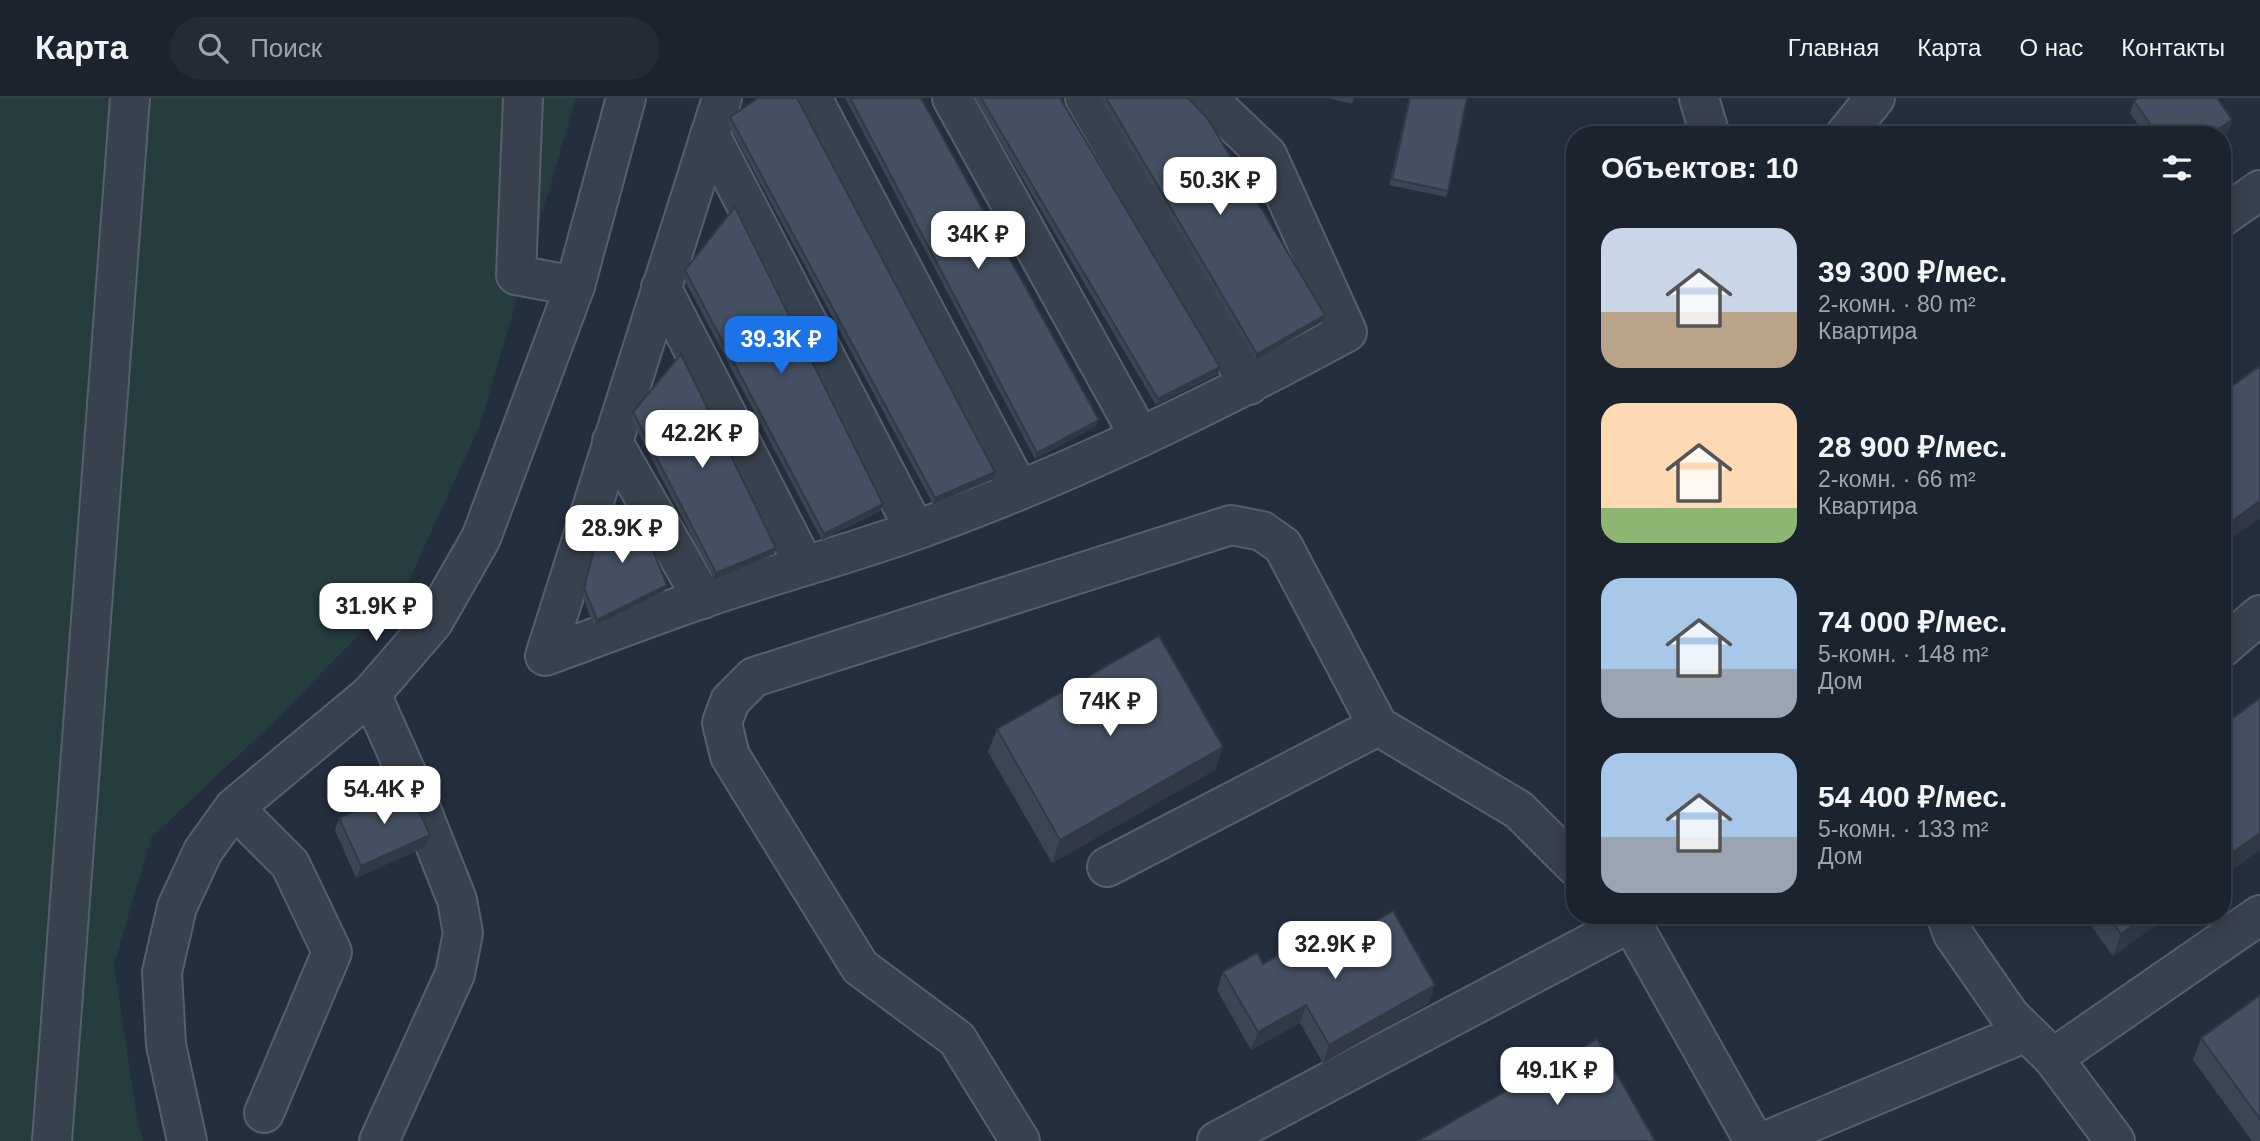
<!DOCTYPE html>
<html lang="ru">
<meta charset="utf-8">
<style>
:root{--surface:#1b232e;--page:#242b36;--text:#f1f3f6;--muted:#a0a4aa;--line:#39404a;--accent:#1a73e8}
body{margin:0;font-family:Helvetica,sans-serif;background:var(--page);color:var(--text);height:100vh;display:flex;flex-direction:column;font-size:26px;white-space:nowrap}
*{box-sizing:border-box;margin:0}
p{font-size:23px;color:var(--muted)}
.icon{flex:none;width:38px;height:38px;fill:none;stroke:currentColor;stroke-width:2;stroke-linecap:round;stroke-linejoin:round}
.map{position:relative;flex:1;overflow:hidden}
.side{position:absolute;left:1566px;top:28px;width:665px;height:798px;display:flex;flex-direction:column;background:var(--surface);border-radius:28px;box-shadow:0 4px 18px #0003,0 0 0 2px var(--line)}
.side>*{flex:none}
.price{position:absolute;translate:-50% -60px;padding:0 16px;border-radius:14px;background:#fff;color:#222;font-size:23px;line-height:46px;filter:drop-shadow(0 2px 4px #0008)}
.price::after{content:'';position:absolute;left:50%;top:42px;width:21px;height:16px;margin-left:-10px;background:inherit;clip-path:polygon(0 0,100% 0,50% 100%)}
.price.current{background:var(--accent);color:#fff}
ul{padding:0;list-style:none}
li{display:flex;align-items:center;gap:21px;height:175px;padding:0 35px}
li span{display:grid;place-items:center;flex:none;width:196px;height:140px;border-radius:21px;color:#555}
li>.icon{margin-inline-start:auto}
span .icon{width:84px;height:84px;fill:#fffc;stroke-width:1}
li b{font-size:30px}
h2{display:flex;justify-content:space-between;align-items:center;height:84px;padding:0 35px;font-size:30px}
header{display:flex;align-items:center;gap:42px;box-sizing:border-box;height:98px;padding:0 35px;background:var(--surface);border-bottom:2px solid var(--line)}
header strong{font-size:33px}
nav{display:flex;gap:38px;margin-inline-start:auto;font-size:24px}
.search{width:490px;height:63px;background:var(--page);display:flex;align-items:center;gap:18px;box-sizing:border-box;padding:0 24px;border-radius:38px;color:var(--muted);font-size:26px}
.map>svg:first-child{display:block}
.green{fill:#263c3f}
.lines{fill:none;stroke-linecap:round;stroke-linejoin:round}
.minor-casing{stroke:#565f6c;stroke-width:42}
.minor{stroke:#38414e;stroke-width:38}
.wall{fill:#3b4654}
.shaded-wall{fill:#303945}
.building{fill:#455162;stroke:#303945;stroke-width:2}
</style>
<header>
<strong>Карта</strong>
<div class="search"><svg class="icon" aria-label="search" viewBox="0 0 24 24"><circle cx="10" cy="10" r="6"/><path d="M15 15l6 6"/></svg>Поиск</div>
<nav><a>Главная</a><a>Карта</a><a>О нас</a><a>Контакты</a></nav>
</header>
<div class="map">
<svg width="2260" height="1043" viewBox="0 0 2260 1043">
<rect width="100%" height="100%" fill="#242f3e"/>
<polygon class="green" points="0,0 576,0 480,327 407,487 278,620 151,740 114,867 137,1020 143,1043 0,1043"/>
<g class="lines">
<defs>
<g id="minor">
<polyline points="523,0 516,177 575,188"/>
<path d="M722,0L545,558C598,539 651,518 704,500C774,476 846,457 916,432C1065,379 1208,309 1347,234L1267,57L1207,0"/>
<polyline points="812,0 1019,392"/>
<polyline points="952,0 1140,339"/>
<polyline points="1085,0 1249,287"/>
<polyline points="1699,0 1710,37"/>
<polyline points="710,37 915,432"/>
<polyline points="1845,37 1875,0"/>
<polyline points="2222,119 2260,92"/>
<polyline points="661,189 804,467"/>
<polyline points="612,343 703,501"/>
<polyline points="2222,550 2260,517"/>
<polyline points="371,596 409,681 457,802 463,835 455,876 379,1043"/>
<polyline points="234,710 290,766 332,854 264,1015"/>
<polyline points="1107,769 1378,628"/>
<polyline points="1624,817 1631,824 1754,1043"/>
<polyline points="1946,817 1953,836 2010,918 2053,960 2115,1043"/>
<polyline points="2053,960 2260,817"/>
<polyline points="52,1043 130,0"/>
<polyline points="187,1043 166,947 162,874 177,809 203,753 234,710 371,596 433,524 481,440 575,188 626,0"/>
<polyline points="1020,1043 957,941 860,869 730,658 722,625 730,603 754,579 1231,427 1262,433 1283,448 1378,628 1519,712 1575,768"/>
<polyline points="1217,1043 1631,824"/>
<polyline points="1766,1043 2026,934"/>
</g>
</defs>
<use href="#minor" class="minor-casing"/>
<use href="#minor" class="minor"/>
</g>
<g class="wall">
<polygon points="845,0 921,0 1096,328 1035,361"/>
<polygon points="975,0 1060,0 1218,276 1156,307"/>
<polygon points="1100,0 1188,0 1323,223 1255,262"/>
<polygon points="1328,0 1354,0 1352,6"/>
<polygon points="1409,0 1467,0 1448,93 1446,99 1389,87"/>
<polygon points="2134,3 2232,22 2228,34 2222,37 2145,37 2130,15"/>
<polygon points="730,19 995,374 993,381 933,406 728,25"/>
<polygon points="685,172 883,406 880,413 822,442 683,179"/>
<polygon points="633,314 774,456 714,481 631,321"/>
<polygon points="601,425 664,493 594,528 582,496"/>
<polygon points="997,631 1223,649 1215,672 1052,765 988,654"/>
<polygon points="339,720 430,737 425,749 356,780 335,732"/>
<polygon points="2083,817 2170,817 2113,858"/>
<polygon points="1263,866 1294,869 1429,905 1323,965 1300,925 1251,952 1217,892 1223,874"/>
<polygon points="2260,897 2260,1043 2252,1043 2193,962 2201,940"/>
</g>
<g class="shaded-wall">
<polygon points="2232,22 2228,34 2222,37 2209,37"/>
<polygon points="1325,217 1323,223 1255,262 1257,256"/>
<polygon points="1220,269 1218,276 1156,307 1158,301"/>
<polygon points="1099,322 1096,328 1035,361 1037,355"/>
<polygon points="995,374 993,381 933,406 935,400"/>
<polygon points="2260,403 2260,420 2222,447 2222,430"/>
<polygon points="883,406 880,413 822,442 824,436"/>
<polygon points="776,450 774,456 714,481 716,475"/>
<polygon points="667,487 664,493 594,528 597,522"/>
<polygon points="1223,649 1215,672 1052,765 1060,742"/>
<polygon points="2260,735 2260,752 2222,779 2222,762"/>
<polygon points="430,737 425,749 356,780 361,768"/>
<polygon points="2147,817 2170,817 2113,858 2121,836"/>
<polygon points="1435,887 1429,905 1323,965 1329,947"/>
<polygon points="1306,907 1300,925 1251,952 1258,934"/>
</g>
<g class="building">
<polygon points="758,0 797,0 995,374 935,400 730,19"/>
<polygon points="850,0 921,0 1099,322 1037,355"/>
<polygon points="981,0 1060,0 1220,269 1158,301"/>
<polygon points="1106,0 1188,0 1208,21 1325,217 1257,256"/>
<polygon points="1410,0 1467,0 1448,93 1392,81"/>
<polygon points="2138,0 2217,0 2232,22 2209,37 2158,37 2134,3"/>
<polygon points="735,109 883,406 824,436 685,172"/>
<polygon points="681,256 776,450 716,475 633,314"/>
<polygon points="2260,268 2260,403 2222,430 2222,295"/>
<polygon points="634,406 667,487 597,522 584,490 601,425"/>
<polygon points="1159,538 1223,649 1060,742 997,631"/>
<polygon points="2260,600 2260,735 2222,762 2222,628"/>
<polygon points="408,689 430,737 361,768 339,720"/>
<polygon points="1393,813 1435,887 1329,947 1306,907 1258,934 1223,874 1257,855 1263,866 1286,853 1294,869"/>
<polygon points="2108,817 2147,817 2121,836"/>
<polygon points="2260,897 2260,1021 2201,940"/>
<polygon points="1597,941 1655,1043 1418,1043"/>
</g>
</svg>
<b class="price" style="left:1220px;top:119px">50.3K ₽</b>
<b class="price" style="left:978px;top:173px">34K ₽</b>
<b class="price current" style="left:781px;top:278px">39.3K ₽</b>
<b class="price" style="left:702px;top:372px">42.2K ₽</b>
<b class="price" style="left:622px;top:467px">28.9K ₽</b>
<b class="price" style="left:376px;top:545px">31.9K ₽</b>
<b class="price" style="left:1110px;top:640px">74K ₽</b>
<b class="price" style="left:384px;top:728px">54.4K ₽</b>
<b class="price" style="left:1335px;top:883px">32.9K ₽</b>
<b class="price" style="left:1557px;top:1009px">49.1K ₽</b>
<section class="side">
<h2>Объектов: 10<svg class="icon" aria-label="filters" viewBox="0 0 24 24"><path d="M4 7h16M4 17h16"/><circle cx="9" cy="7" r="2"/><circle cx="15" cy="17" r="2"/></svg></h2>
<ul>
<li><span style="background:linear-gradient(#c9d6e8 60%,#b9a48a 0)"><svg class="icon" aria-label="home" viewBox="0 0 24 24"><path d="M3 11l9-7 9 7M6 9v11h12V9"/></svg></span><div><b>39 300 ₽/мес.</b><p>2-комн. · 80 m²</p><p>Квартира</p></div></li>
<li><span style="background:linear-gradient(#ffd9b3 75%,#8fb573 0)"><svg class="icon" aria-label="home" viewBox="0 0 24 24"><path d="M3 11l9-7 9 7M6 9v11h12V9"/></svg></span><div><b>28 900 ₽/мес.</b><p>2-комн. · 66 m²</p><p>Квартира</p></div></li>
<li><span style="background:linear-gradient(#a9c7e8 65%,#9aa5b1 0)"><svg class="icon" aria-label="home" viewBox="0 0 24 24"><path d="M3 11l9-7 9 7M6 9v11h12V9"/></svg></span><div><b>74 000 ₽/мес.</b><p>5-комн. · 148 m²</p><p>Дом</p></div></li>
<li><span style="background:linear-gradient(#a9c7e8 60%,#9aa5b1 0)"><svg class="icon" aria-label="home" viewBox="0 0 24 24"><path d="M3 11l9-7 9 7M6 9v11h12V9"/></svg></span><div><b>54 400 ₽/мес.</b><p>5-комн. · 133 m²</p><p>Дом</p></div></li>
</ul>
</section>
</div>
